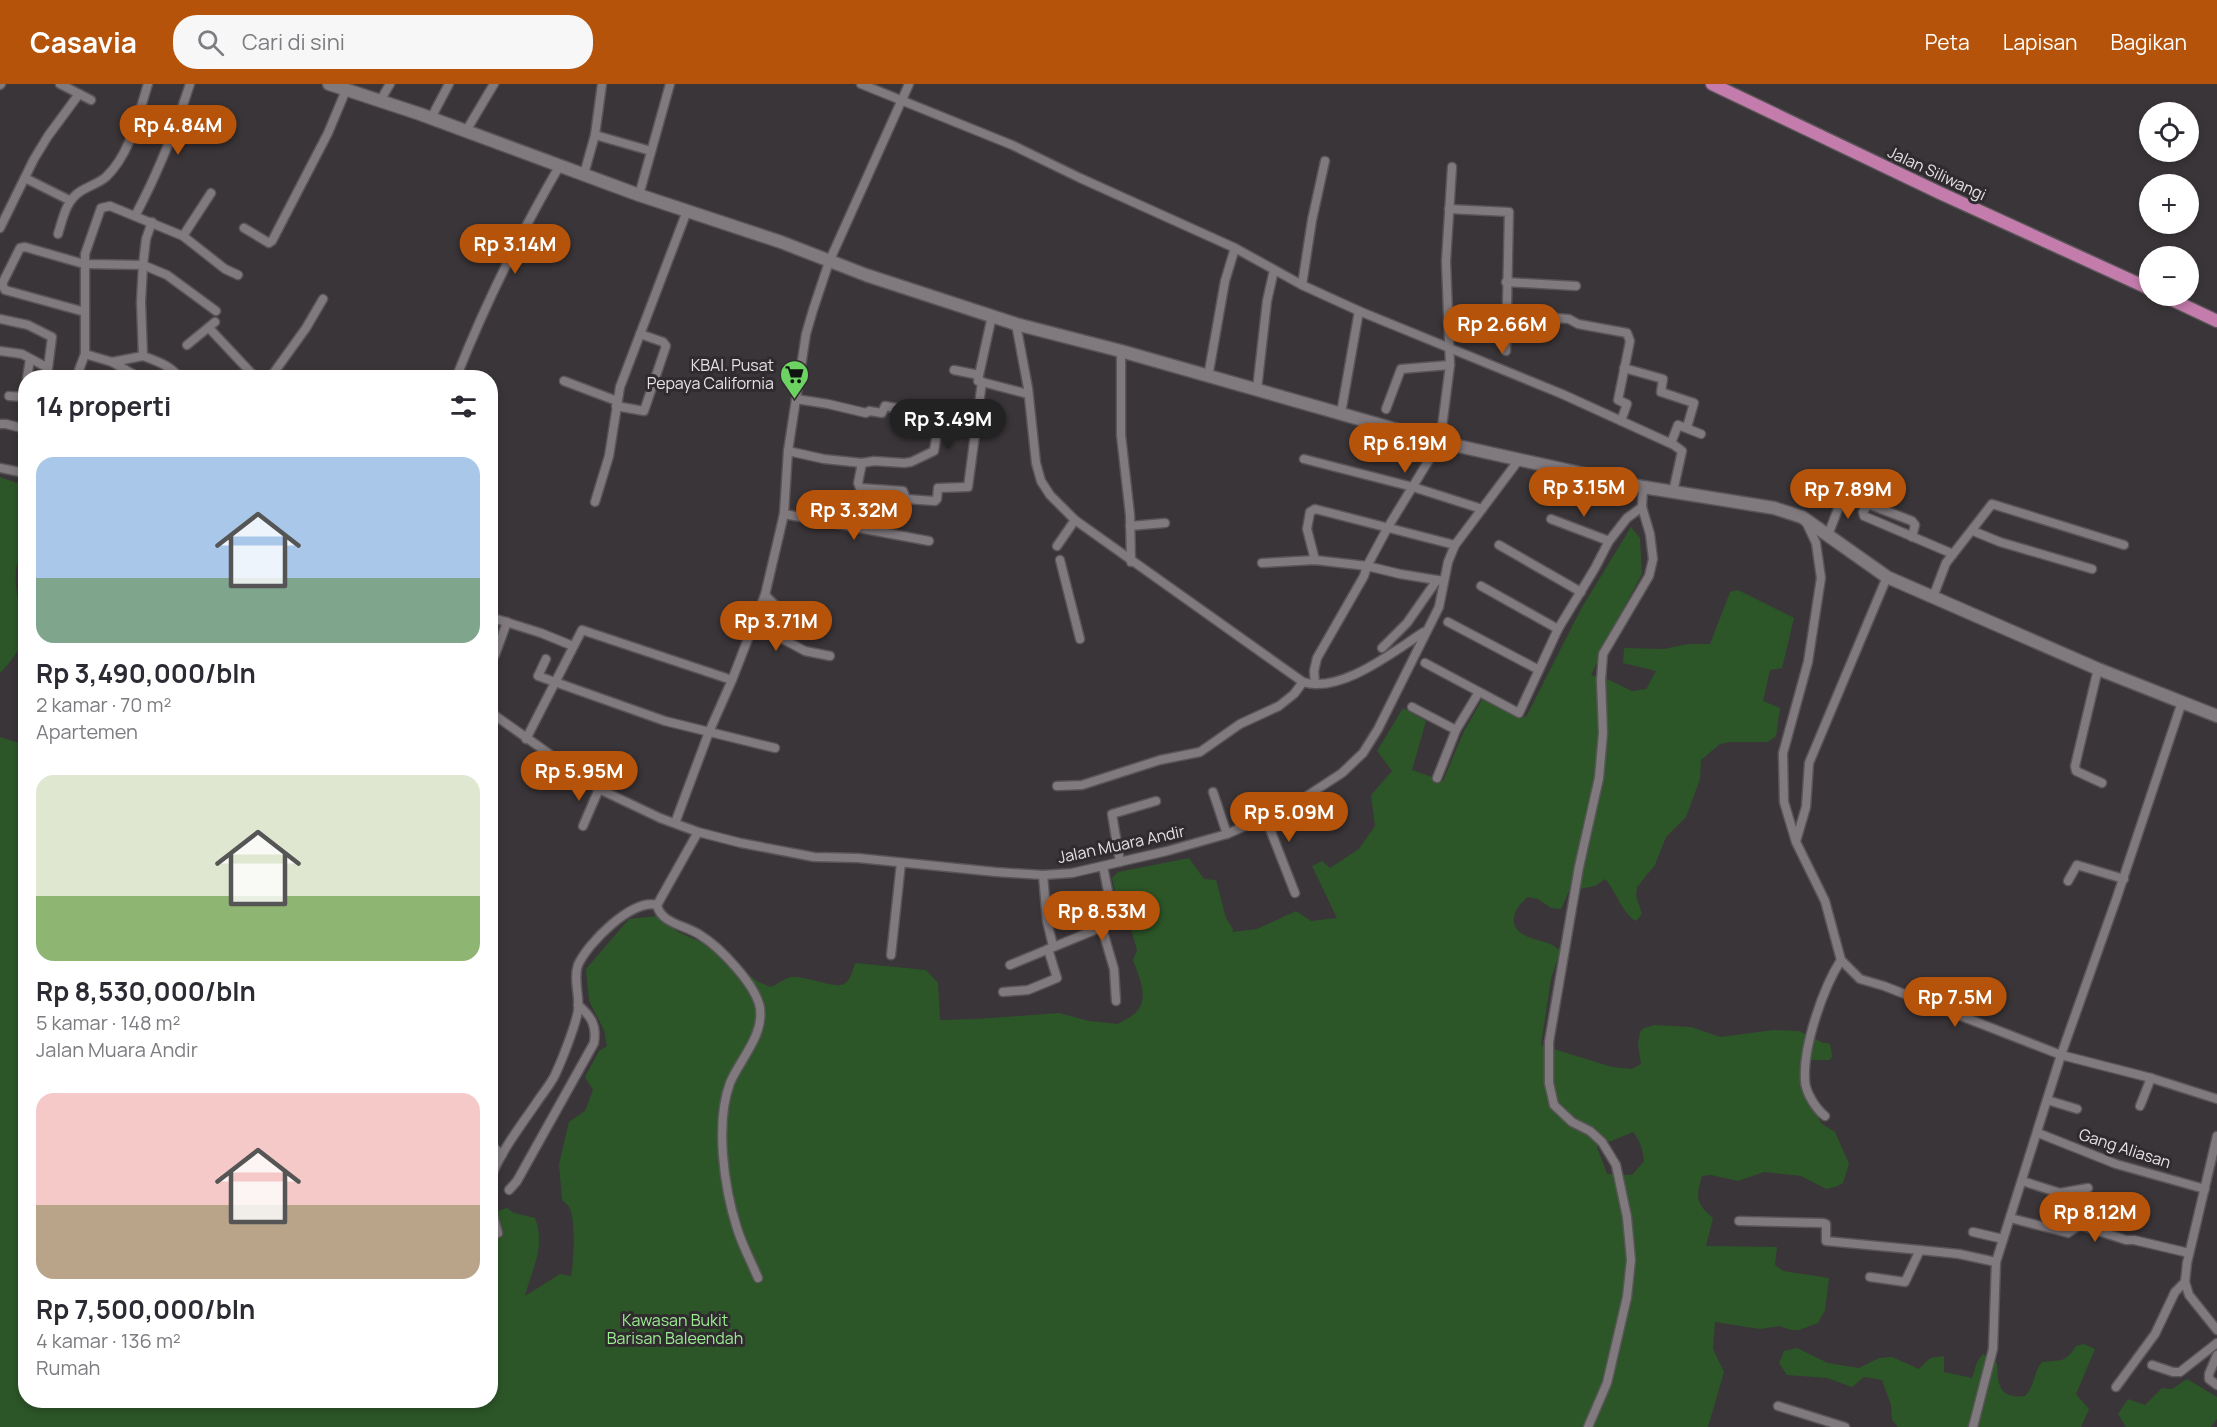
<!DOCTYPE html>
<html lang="id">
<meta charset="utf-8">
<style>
:root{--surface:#fff;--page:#f7f7f7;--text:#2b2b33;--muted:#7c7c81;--accent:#b45309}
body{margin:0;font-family:Manrope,sans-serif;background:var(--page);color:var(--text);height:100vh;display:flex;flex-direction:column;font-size:22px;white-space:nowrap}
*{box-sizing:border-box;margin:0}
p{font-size:20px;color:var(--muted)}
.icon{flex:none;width:33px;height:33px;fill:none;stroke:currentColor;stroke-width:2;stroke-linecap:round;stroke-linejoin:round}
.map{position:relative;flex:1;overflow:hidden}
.sheet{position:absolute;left:18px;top:286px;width:480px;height:1038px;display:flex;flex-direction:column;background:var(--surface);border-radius:24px;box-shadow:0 3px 9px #0003}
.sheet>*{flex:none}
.buttons{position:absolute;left:2139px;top:18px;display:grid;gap:12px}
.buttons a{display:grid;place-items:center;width:60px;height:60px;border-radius:50%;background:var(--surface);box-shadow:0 3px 9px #0003;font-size:30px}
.price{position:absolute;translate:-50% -51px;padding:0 14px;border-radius:21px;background:var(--accent);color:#fff;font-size:20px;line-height:39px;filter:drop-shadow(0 2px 3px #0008)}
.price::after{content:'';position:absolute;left:50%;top:36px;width:18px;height:14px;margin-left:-9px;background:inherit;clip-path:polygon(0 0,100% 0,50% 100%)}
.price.active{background:#222;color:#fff}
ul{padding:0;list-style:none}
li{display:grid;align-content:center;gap:12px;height:318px;padding:0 18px}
li span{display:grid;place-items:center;height:186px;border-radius:18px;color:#555}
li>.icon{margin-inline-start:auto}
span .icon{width:108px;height:108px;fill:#fffc;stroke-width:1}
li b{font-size:26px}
h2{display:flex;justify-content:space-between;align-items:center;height:72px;padding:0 18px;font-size:26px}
header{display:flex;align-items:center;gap:36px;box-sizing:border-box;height:84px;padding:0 30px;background:var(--accent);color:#fff}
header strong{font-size:28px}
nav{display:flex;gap:33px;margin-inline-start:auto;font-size:21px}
.search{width:420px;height:54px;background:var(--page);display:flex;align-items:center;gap:15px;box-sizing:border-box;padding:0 21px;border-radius:24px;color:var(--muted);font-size:22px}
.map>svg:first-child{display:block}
.green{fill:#2c5628;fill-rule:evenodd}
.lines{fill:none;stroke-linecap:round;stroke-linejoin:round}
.minor-casing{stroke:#585457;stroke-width:11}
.secondary-casing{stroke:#585457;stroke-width:15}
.primary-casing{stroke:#585457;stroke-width:15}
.minor{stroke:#807a7e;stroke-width:8}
.secondary{stroke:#807a7e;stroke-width:12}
.primary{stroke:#c47cac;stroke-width:12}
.labels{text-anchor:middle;stroke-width:6;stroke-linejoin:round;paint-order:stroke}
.street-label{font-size:16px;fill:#e6e2e4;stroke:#302b2e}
.poi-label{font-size:16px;fill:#e6e2e4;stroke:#302b2e;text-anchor:end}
.park-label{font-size:16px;fill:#9bed92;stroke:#302b2e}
</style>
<header>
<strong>Casavia</strong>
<div class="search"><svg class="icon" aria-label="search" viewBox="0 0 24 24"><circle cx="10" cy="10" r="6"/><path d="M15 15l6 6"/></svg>Cari di sini</div>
<nav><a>Peta</a><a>Lapisan</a><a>Bagikan</a></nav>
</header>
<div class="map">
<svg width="2217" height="1343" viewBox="0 0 2217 1343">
<rect width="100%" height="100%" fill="#3a3538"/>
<g class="green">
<path d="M0,393L26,402C26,417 29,449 25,462C23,471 16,477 16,487C13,537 45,542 0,589Z"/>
<path d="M1631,443L1640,454L1642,490L1613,544L1591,591L1605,594L1632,607L1646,605L1656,587L1623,579L1624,564L1664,565L1688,560H1710L1730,508L1738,506L1794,534L1782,584L1770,586L1763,617L1780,624L1776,652L1768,658H1729L1720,660L1701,676L1700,695L1686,733L1666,753L1655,781L1637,803L1636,812L1642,830L1636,837C1621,828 1617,808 1605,795L1595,802L1569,807L1561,825L1551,824L1538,815L1528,813C1517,821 1506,839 1521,849C1533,858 1549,855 1560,867L1551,895L1541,961L1612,983L1632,985L1641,980L1638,961L1640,948L1644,944L1655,941L1691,943L1720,953L1774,946L1799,947L1823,959H1829L1831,964L1832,973L1829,976H1800V998L1808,1017L1822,1040L1835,1048L1849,1080L1843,1099L1835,1103L1826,1105L1801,1092L1764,1088L1738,1097L1711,1091L1702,1092C1696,1113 1695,1119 1713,1134L1706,1162L1777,1163L1775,1181L1783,1187L1829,1194L1825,1226L1818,1239L1799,1246H1791L1779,1242L1760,1245L1715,1238L1713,1265L1724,1288L1708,1343H0V653L26,661V1317H490L491,1129L507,1124L514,1129L535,1134C546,1162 532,1185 525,1212L560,1190L571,1192C574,1179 576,1134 569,1123C568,1121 563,1117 562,1116L559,1080L569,1038L585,1027L593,1006L585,993L599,967L607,962L604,946L589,917L586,885L629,835L658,832L678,848L717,865L758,898L771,903C778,900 786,893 793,893C805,892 837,905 844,900C851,896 853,885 855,879L926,886L938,899L940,936L977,935L1059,929L1089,937L1118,940C1124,936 1134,932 1138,926C1149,912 1138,890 1133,876L1137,866L1129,838L1120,829L1112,794L1118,788L1189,774L1204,795L1216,796L1226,834L1233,845L1232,848L1257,845L1296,827L1311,837L1337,834L1312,782L1322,777L1330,784L1359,765L1375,742L1371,711L1392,687L1377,667L1403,624L1426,637L1412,686L1443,697L1464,647L1482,616L1526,633L1581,525ZM1633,1048C1640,1057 1643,1065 1644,1077L1632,1091L1607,1090L1597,1063Z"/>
<path d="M2084,1260L2095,1265L2076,1310L2089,1325L2081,1343H1898L1892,1336L1891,1321L1882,1296L1864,1293L1852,1303L1827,1294L1787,1291L1779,1279L1784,1267L1797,1264L1828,1279L1859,1284L1879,1274L1892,1273L1919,1285L1930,1274L1944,1272V1288L1972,1294L1977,1278L1983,1270L1997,1279C1998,1300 1998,1315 2025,1312C2035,1302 2033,1289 2042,1278C2060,1276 2066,1279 2076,1262Z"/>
<polygon points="2187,1295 2217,1313 2217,1335 2211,1343 2126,1343 2118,1330 2128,1315 2145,1321 2162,1304 2172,1305"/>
</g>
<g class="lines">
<defs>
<g id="minor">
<polyline points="60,0 91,16"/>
<polyline points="861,0 1012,61 1080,94 1235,164 1302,201 1312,136 1325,77"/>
<polyline points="0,1 1,0"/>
<polyline points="380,17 390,0"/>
<polyline points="431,34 449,0"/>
<polyline points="466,47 494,0"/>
<polyline points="595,51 602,0"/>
<polyline points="584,90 595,51 651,67"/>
<polyline points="25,94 69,116"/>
<polyline points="639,111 670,0"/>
<polyline points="1449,125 1509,128 1506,267"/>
<path d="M135,132C158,89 175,46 190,0"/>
<polyline points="152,138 146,155 143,181 167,191 216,227"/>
<polyline points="0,144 34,75 48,52 79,10"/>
<polyline points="244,144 269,159 272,157 328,49 346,6"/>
<path d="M58,150C63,134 66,116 81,107C89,102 99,99 106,93C131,69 138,31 148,0"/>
<polyline points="183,152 211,109"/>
<polyline points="1506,198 1576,202"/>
<polyline points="1302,201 1359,227 1562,310 1674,361 1682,367 1673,408"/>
<path d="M85,228L5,206L2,200L20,164L25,163L84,180L143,181L141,218L143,272C157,277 171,282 180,294"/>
<polyline points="1505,230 1569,235 1578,240 1627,249 1630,257 1618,316 1627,320 1621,337"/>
<polyline points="0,235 28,241 52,253 48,284 22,270 0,267"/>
<path d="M1016,240L1028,304L1036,379L1041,397L1050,411L1075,436L1303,598C1341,610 1394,567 1424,548"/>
<polyline points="209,244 256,294"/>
<polyline points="187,261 215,238"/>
<polyline points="1121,267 1121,351 1130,431 1131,478"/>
<polyline points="85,270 112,278 143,272"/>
<polyline points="112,278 140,294"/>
<polyline points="1624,284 1663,295 1661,308 1694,319 1687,343"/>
<polyline points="979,291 992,232"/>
<polyline points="1208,293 1225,197 1235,164"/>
<polyline points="27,294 30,275"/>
<polyline points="76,294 85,270 85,170 101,124 110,122 183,152 225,185 238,191"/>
<polyline points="270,294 306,244 323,215"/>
<path d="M456,294C485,220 520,150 560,81"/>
<polyline points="564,297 617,317"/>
<polyline points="982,298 1028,310"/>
<polyline points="1257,305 1267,217 1274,186"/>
<polyline points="9,312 23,313 26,305"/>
<polyline points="796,315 828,320 866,329 869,327 882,329 885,322 907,326 911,321 926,325 941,325"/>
<polyline points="616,322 644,327 666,262 663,258 640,250"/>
<polyline points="1386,325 1401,285 1450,281"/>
<polyline points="1341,329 1359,227"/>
<polyline points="0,340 6,340 26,345"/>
<polyline points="1671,359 1678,341 1701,350"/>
<polyline points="788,367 824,375 862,379 874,377 904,379 911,378 934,367 941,325 976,330"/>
<polyline points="1304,375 1413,403 1482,425"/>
<polyline points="862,379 858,399 860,404 903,407 906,415 935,417 937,415 938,404 968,403 982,298 978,297 979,291 954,286"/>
<polyline points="0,384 20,388 26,392"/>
<polyline points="595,418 609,372 620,303 687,127"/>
<polyline points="784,430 929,457"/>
<polyline points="1551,435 1609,457"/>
<polyline points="1806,438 1816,459 1821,494 1808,578 1783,669 1784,718 1796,758 1825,817 1841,876 1860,895 1884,902 2061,971 2151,994 2217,1015"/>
<polyline points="1130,442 1165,439"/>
<polyline points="1973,447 2000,458 2092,485"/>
<polyline points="1828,451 1843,412"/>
<polyline points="1912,453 1915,441 1912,437 1868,420 1863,428 1864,432 1953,470"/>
<polyline points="1499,461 1581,508"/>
<polyline points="1057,462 1075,436"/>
<polyline points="1060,476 1080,555"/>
<polyline points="1315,476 1307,445 1310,428 1315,425 1455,461"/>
<polyline points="1262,479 1315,476 1367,482 1388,443 1440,358 1450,281 1446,177 1452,83"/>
<polyline points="1481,502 1558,545"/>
<polyline points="765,511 776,522 779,553 805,567 830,572"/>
<polyline points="1933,513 1946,479 1992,420 2124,461"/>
<polyline points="490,533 541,549 573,562"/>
<polyline points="1448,538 1539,586"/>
<polyline points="1382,564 1407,539 1437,496"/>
<polyline points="495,571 507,538"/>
<polyline points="546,575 538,592 665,637 775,664"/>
<polyline points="1425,579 1519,629 1558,545 1595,484 1609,457 1627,434 1642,423"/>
<polyline points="2098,585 2075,682 2076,687 2102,699"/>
<polyline points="1315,600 1314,587 1317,574 1364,492 1367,482 1400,490 1443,497"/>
<polyline points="1412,623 1456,646"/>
<polyline points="490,628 599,705 660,734 698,748 741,759 814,773 858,774 996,788 1043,791 1072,789 1167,767 1227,750 1293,721 1342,689 1363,669 1378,645 1439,523 1448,478 1455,461 1518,377"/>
<polyline points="526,655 582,546 732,596"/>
<polyline points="1437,694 1456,646 1479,608"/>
<polyline points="1057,702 1082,701 1160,676 1200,668 1240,640 1279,622 1294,610 1303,598"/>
<polyline points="1213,708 1227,750"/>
<polyline points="1266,735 1295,809"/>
<polyline points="675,739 709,648 732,596 765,511 784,430 788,367 806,250 813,226 829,178 909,0"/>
<polyline points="583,742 599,705"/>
<path d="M698,748L657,821C661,840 686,841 700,851C720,863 756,901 760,924C764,952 740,975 730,999C715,1039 724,1104 737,1144C742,1161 751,1177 758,1194"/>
<polyline points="1796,757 1806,723 1809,679 1887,493"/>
<polyline points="1120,778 1112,730 1156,717"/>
<polyline points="1043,791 1047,837 1053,862"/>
<polyline points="2068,797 2077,781 2124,795"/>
<polyline points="1102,844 1114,885 1116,917"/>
<polyline points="891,871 901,779"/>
<polyline points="1010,881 1114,838 1103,782"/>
<polyline points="1003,908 1028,906 1057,894 1048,865"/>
<polyline points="2047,1016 2077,1025"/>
<polyline points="2140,1022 2151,994"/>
<path d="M1825,1032C1816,1025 1805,1008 1805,996C1803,962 1823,904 1841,876"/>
<polyline points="2038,1049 2116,1080 2205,1105"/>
<polyline points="2217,1052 2187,1179 2185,1198 2189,1211 2217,1246"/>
<polyline points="490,1060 502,1071"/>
<path d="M490,1096C500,1068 520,1043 537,1018C543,1009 550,1001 555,991C562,976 575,943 578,927C580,912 573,895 578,881C587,860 632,814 657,821"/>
<polyline points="2022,1097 2060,1109 2088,1104"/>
<path d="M509,1106L517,1097L594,959C597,941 591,932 578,921"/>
<polyline points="490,1120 498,1149"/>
<polyline points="2010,1134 2068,1149 2080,1141 2126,1156 2134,1156 2189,1169"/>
<polyline points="1739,1137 1823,1139 1826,1140 1826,1157 1920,1166"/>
<polyline points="1973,1148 2003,1155"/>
<polyline points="1870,1193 1905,1198 1920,1166 1959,1170 1996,1178"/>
<polyline points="2217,1271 2209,1290 2209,1295 2217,1301"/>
<polyline points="2152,1281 2173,1288 2180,1288 2217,1259"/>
<polyline points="2116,1303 2155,1250 2175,1208 2185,1198"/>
<polyline points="1778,1322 1845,1343"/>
<polyline points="1588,1343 1607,1299 1627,1213 1631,1176 1627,1133 1616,1081 1602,1058 1590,1047 1572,1038 1554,1021 1549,999 1549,958 1579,783 1599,694 1603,649 1601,596 1603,570 1649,492 1653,475 1650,450 1642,423 1643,403"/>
<polyline points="1973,1343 1993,1265 1996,1178 2061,971 2117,813 2182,618"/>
</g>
<polyline id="secondary" points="329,0 420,30 639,111 781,158 866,191 1016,240 1121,267 1440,358 1643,403 1774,424 1802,433 1887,493 2098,585 2217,632"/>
<g id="primary">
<polyline points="1712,0 1940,109 2150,205"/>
<polyline points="2164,212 2217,237"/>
</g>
</defs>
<use href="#minor" class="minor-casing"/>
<use href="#secondary" class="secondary-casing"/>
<use href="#primary" class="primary-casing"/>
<use href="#minor" class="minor"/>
<use href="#secondary" class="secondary"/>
<use href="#primary" class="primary"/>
</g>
<defs>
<symbol id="supermarket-pin" viewBox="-11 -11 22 30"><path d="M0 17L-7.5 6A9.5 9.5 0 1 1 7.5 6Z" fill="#6cd362" stroke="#302b2e"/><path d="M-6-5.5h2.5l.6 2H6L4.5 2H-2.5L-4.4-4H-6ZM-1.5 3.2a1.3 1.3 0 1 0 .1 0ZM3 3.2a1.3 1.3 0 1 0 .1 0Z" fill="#111"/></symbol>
</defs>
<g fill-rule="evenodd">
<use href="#supermarket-pin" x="778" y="274" width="33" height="45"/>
</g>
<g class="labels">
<g class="street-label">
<text transform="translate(1937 89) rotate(25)" y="6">Jalan Siliwangi</text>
<text transform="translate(1121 760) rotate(-12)" y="6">Jalan Muara Andir</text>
<text transform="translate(2125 1064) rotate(18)" y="6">Gang Aliasan</text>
</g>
<g class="poi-label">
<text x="774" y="287">KBAI. Pusat<tspan x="774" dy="18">Pepaya California</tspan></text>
</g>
<g class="park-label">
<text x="675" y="1242">Kawasan Bukit<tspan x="675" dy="18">Barisan Baleendah</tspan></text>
</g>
</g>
</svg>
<div class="buttons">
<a><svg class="icon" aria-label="locate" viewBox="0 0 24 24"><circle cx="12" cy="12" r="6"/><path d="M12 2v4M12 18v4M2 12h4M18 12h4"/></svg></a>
<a>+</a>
<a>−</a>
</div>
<b class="price" style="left:178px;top:72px">Rp 4.84M</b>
<b class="price" style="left:515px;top:191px">Rp 3.14M</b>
<b class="price" style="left:1502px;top:271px">Rp 2.66M</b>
<b class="price active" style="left:948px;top:366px">Rp 3.49M</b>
<b class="price" style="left:1405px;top:390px">Rp 6.19M</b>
<b class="price" style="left:1584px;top:434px">Rp 3.15M</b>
<b class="price" style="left:1848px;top:436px">Rp 7.89M</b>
<b class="price" style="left:854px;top:457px">Rp 3.32M</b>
<b class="price" style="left:776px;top:568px">Rp 3.71M</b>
<b class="price" style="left:579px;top:718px">Rp 5.95M</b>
<b class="price" style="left:1289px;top:759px">Rp 5.09M</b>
<b class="price" style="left:1102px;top:858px">Rp 8.53M</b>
<b class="price" style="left:1955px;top:944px">Rp 7.5M</b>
<b class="price" style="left:2095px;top:1159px">Rp 8.12M</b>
<section class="sheet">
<h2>14 properti<svg class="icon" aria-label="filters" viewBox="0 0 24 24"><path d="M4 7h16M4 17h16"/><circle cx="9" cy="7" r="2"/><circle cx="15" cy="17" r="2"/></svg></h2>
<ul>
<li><span style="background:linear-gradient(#a9c7e8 65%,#7fa58c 0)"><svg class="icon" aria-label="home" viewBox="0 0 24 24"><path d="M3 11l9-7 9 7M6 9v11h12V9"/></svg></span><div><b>Rp 3,490,000/bln</b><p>2 kamar · 70 m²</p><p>Apartemen</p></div></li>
<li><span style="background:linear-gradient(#dfe7d0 65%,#8fb573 0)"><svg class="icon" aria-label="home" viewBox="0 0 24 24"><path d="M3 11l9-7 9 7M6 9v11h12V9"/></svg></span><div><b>Rp 8,530,000/bln</b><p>5 kamar · 148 m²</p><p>Jalan Muara Andir</p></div></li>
<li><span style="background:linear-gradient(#f6c9c9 60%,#b9a48a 0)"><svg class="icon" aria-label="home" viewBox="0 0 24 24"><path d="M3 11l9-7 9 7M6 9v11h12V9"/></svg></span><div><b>Rp 7,500,000/bln</b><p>4 kamar · 136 m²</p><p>Rumah</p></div></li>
</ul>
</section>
</div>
